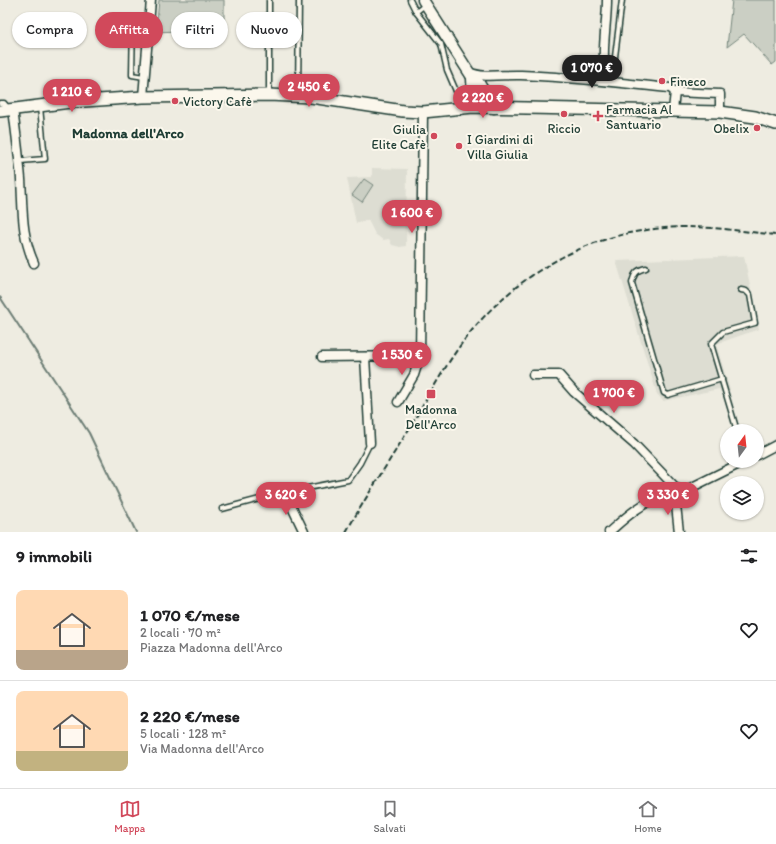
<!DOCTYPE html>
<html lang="it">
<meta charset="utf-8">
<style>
:root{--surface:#fff;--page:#f2f2f2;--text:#202124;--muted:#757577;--line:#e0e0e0;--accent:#d1495b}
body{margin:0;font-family:Itim,sans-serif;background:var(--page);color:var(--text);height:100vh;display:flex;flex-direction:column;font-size:15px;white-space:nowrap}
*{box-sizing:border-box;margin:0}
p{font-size:13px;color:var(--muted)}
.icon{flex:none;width:22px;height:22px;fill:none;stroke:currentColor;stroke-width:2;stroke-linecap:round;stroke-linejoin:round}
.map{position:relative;height:532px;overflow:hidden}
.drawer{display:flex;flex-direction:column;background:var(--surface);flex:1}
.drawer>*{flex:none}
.top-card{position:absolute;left:12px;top:12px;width:400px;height:36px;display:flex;gap:8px}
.needle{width:26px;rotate:15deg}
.controls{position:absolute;left:720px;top:424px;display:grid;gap:8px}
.controls a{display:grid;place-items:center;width:44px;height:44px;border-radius:50%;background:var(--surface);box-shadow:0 1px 3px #0004;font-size:20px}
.price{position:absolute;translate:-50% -34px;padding:0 9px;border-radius:14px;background:var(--accent);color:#fff;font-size:13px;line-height:26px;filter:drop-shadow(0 1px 2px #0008)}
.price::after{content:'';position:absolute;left:50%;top:24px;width:12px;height:9px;margin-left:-6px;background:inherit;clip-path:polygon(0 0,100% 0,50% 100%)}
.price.on{background:#222;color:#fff}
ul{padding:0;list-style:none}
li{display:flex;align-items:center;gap:12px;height:100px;padding:0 16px}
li+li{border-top:1px solid var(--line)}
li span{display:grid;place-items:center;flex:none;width:112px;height:80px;border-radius:8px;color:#555}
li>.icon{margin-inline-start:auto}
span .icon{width:48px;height:48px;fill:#fffc;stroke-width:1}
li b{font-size:17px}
h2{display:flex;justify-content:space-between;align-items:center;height:48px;padding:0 16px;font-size:17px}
.tag{padding:0 14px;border-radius:18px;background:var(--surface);box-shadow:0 1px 3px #0004;font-size:14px;line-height:36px}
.tag.on{background:var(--accent);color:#fff}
.dock{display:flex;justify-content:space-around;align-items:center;height:56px;border-top:1px solid var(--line);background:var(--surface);font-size:11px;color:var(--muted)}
.dock a{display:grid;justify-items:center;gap:2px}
.dock .on{color:var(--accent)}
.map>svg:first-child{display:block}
.built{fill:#ddddd2}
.green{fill:#cbcfc4;stroke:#75867c}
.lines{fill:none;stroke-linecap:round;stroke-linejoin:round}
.stream{stroke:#6c7d74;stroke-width:2}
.service-casing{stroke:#1f3d34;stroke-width:7}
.minor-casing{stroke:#1f3d34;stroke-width:11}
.tertiary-casing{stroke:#1f3d34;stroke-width:13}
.secondary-casing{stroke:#1f3d34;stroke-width:14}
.service{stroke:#fbf7ec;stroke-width:4}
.minor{stroke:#fbf7ec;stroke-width:8}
.tertiary{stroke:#fbf7ec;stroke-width:10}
.secondary{stroke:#fbf7ec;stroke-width:11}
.rail{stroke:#1f3d34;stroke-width:2;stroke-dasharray:6 3;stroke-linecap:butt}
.poi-dot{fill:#d1495b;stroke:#fbf7ec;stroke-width:1.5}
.labels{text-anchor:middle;stroke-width:4;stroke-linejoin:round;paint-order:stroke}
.poi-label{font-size:13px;fill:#1f3d34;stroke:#fbf7ec;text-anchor:start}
.neighbourhood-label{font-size:14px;font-weight:bold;fill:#1f3d34;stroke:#fbf7ec}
</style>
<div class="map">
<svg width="776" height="532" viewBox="0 0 776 532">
<rect width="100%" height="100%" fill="#eeece1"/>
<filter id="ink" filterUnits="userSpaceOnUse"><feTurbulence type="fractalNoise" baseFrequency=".025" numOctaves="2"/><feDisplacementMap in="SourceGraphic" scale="8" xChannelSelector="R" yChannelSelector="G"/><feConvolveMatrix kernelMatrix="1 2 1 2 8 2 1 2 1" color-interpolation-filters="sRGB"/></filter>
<g filter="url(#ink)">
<g class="built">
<polygon points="372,168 407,169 406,246 400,247 392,245 389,239 383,240 375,234 368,220 356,223 347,178 372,177"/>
<polygon points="744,256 759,329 716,344 730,390 721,393 719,389 663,401 657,394 616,261"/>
</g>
<g class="green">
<polygon points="159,0 224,0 224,29 156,32"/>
<polygon points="732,0 776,0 776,62 772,65 744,34 727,47"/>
<polygon points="364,179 373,185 362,202 352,195"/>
</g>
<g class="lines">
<polyline class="stream" points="0,297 89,433 136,532"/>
<defs>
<g id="service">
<polyline points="269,0 269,95"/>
<polyline points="410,0 416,12 425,5"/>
<polyline points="416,12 441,44 447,70 459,98 460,108"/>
<polyline points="144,77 132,75 133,19 149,17"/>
<polyline points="612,81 622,0"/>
<polyline points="298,96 299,0"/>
<polyline points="0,103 4,103 8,108"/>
<polyline points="20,161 45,159 40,107"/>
<path d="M646,268C636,270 634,274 632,283L664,393L668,395L722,379"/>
<polyline points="737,431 711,344 723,332 755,323 750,295 746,291 741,290"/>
<polyline points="222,509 282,493 348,480 360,463 370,443"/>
</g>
<g id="minor">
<path d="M607,0C607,27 600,54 607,81"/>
<path d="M469,72C484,79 504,74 521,75C571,77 620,83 670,88L675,92L720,94V112"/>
<polyline points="143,97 151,0"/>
<path d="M13,109C16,133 19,156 21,179C23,211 21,234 34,263"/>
<polyline points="673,110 675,92"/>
<polyline points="322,357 420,356"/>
<polyline points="365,357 370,443"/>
<polyline points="533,375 559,375 574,392 634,444 680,492"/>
<polyline points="398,402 414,375 420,356 423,112"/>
<polyline points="757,455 776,445"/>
<polyline points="282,493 291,505 304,532"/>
<polyline points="676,495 745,461"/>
<polyline points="675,496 679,532"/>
<path d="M609,532C625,518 642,502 663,496C667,495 671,496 675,496"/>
</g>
<g id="tertiary">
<polyline points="423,0 472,77 479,83 494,108"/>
<polyline points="472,77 473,107"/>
</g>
<polyline id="secondary" points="0,111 70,102 143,97 269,95 311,97 403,111 423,112 473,107 720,112 755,117 776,124"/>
</defs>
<use href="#service" class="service-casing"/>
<use href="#minor" class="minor-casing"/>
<use href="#tertiary" class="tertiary-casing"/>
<use href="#secondary" class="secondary-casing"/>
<use href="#service" class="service"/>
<use href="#minor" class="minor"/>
<use href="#tertiary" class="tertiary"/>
<use href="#secondary" class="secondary"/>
<path class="rail" d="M346,532C366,497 388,463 409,429C427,399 444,367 465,339C509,282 574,240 647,230C690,223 733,230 776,235"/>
</g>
</g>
<g class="poi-dot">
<circle cx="662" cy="81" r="4"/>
<circle cx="175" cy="101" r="4"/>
<circle cx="564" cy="114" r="4"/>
<path d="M596 110h4v4h4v4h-4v4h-4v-4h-4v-4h4z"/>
<circle cx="757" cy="128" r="4"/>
<circle cx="434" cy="136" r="4"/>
<circle cx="459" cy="146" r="4"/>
<rect x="426" y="389" width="10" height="10" rx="2"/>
</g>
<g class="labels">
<g class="poi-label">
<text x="670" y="86">Fineco</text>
<text x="183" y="106">Victory Cafè</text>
<text x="606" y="114">Farmacia Al<tspan x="606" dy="15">Santuario</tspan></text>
<text x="564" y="133" text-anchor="middle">Riccio</text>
<text x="749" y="133" text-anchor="end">Obelix</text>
<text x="426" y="134" text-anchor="end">Giulia<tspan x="426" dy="15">Elite Cafè</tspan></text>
<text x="467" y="144">I Giardini di<tspan x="467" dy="15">Villa Giulia</tspan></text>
<text x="431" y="414" text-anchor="middle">Madonna<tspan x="431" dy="15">Dell'Arco</tspan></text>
</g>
<g class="neighbourhood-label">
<text x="128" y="138">Madonna dell'Arco</text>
</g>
</g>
</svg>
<div class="controls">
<a><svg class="needle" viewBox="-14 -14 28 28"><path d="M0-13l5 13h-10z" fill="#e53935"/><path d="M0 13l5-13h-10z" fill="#757577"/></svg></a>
<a><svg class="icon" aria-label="layers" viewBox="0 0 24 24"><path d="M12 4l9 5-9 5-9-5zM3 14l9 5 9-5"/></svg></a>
</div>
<b class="price on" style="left:592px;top:89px">1 070 €</b>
<b class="price" style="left:309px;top:108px">2 450 €</b>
<b class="price" style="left:72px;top:113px">1 210 €</b>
<b class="price" style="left:483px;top:119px">2 220 €</b>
<b class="price" style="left:412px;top:234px">1 600 €</b>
<b class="price" style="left:402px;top:376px">1 530 €</b>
<b class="price" style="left:614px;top:414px">1 700 €</b>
<b class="price" style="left:286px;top:516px">3 620 €</b>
<b class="price" style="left:668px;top:516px">3 330 €</b>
<div class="top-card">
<a class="tag">Compra</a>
<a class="tag on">Affitta</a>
<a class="tag">Filtri</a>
<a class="tag">Nuovo</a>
</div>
</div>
<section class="drawer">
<h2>9 immobili<svg class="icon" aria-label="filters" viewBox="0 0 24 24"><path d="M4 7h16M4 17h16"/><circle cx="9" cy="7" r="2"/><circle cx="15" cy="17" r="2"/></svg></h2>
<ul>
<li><span style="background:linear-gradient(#ffd9b3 75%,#b9a48a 0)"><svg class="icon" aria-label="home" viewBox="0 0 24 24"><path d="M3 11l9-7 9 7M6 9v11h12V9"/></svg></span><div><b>1 070 €/mese</b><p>2 locali · 70 m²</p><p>Piazza Madonna dell'Arco</p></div><svg class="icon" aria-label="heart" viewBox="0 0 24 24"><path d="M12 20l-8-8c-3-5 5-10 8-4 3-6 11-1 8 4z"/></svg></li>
<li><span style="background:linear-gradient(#ffd9b3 75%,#c2b280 0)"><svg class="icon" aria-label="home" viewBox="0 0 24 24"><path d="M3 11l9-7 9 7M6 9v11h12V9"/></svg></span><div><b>2 220 €/mese</b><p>5 locali · 128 m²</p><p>Via Madonna dell'Arco</p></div><svg class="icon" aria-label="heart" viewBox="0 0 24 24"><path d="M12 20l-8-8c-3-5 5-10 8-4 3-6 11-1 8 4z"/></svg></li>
</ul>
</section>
<nav class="dock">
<a class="on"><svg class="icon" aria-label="map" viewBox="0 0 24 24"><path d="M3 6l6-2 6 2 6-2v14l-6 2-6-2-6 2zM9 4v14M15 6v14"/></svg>Mappa</a>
<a><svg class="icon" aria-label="saved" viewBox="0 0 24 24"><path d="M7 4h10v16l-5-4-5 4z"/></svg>Salvati</a>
<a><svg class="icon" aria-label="home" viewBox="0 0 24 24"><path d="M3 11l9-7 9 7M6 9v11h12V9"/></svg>Home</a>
</nav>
